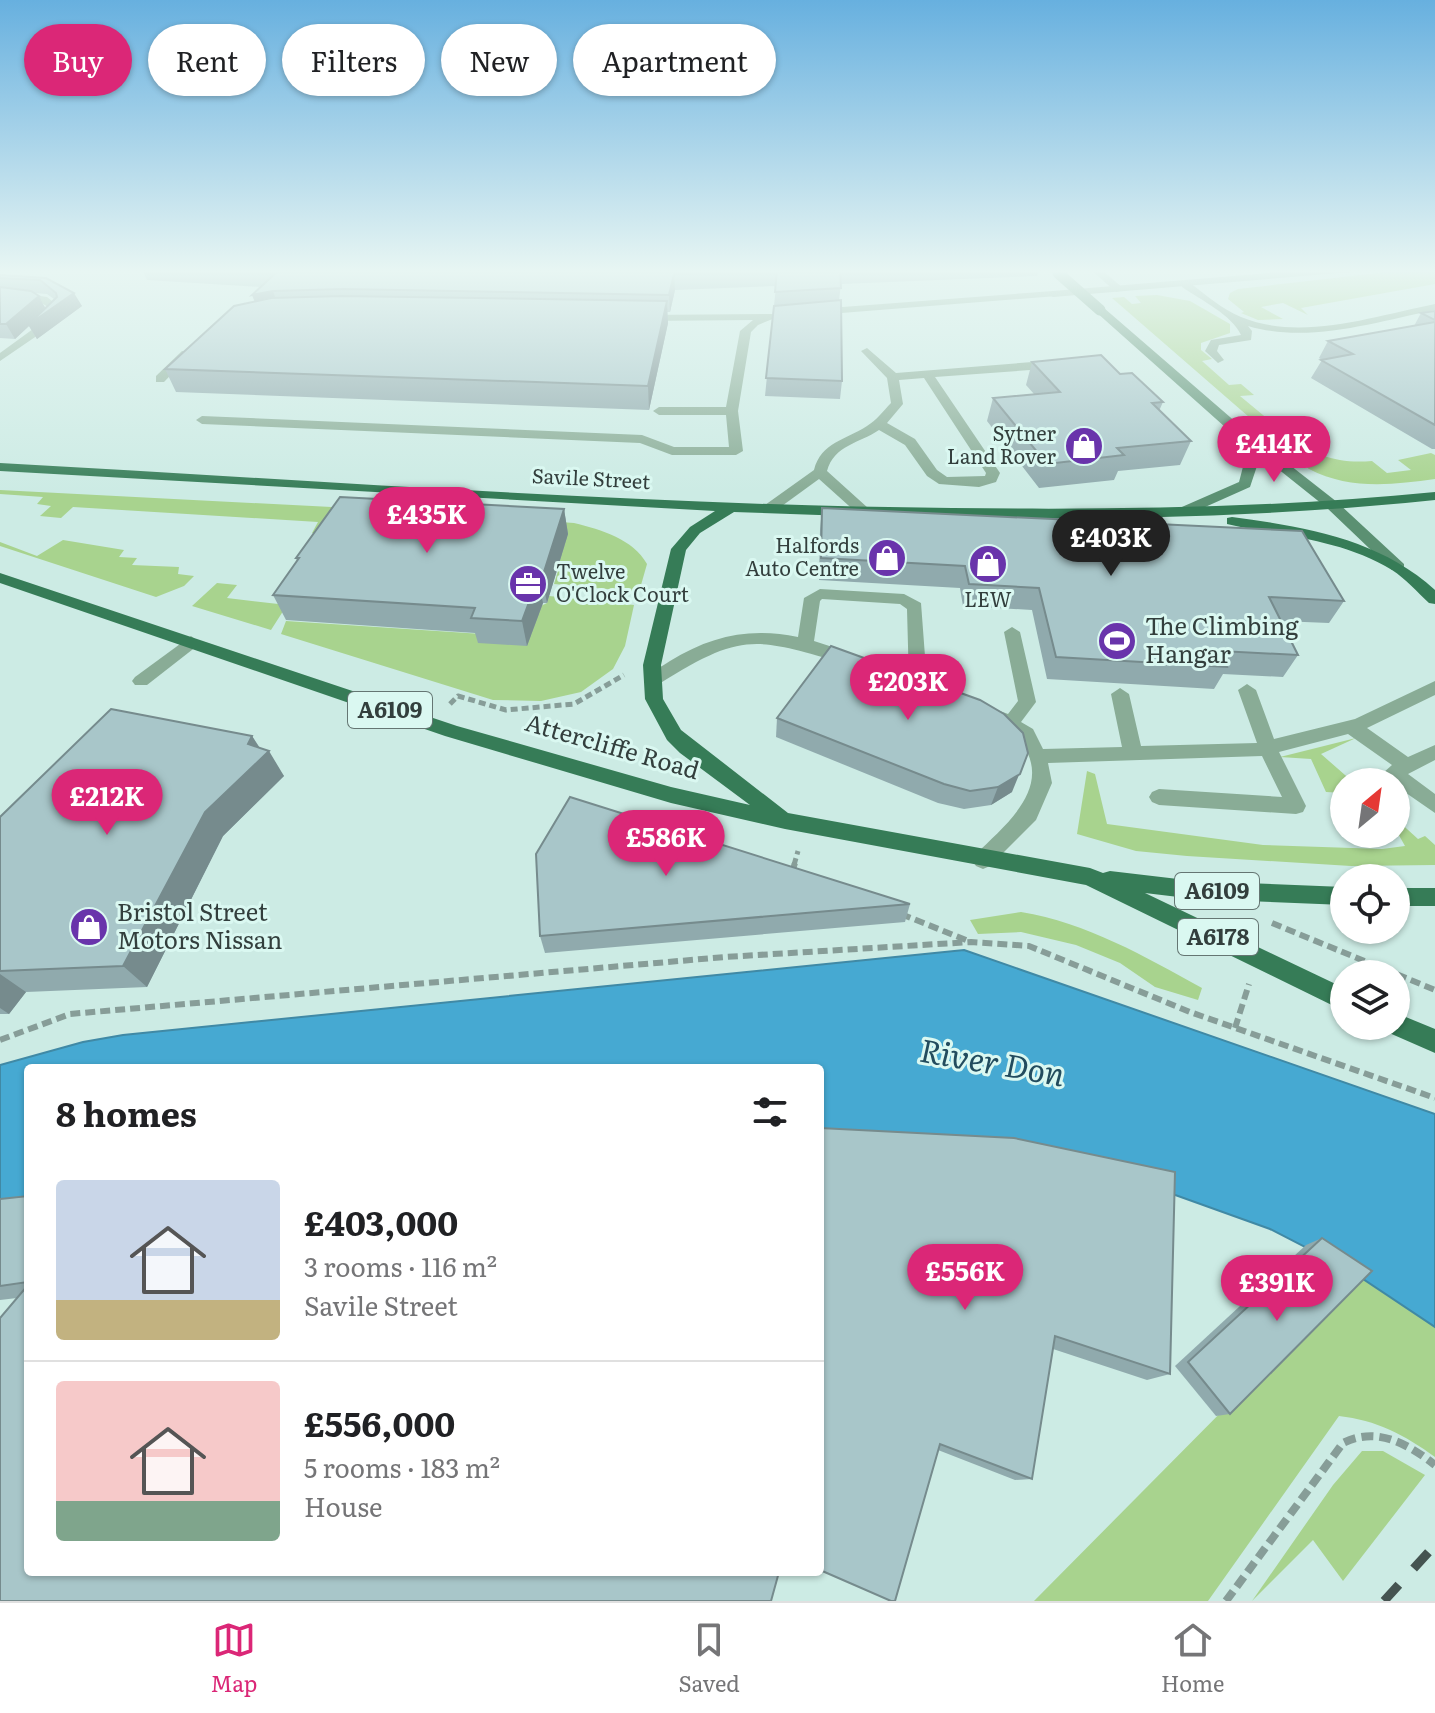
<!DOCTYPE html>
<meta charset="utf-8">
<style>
:root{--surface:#fff;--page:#f2f2f2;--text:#202124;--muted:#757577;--line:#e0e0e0;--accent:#db2777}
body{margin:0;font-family:Literata,serif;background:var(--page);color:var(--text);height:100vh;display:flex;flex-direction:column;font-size:30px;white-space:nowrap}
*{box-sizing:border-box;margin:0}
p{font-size:26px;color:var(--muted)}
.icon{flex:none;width:44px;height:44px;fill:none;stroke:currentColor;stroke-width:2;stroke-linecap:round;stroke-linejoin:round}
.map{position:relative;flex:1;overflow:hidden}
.drawer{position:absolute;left:24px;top:1064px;width:800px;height:512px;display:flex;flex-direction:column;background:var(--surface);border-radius:8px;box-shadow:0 2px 6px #0004}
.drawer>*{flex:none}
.banner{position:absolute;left:24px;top:24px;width:800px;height:72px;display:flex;gap:16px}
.needle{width:52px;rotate:29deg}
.controls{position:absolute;left:1330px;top:768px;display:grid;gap:16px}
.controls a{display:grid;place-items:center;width:80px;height:80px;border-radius:50%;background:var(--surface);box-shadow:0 2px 6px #0004;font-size:40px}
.price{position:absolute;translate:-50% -68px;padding:0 18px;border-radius:28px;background:var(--accent);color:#fff;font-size:26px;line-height:52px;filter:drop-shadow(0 2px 4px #0008)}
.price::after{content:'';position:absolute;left:50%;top:48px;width:24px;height:18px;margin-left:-12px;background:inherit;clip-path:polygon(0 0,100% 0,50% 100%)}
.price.on{background:#222;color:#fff}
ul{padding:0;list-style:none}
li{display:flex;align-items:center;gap:24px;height:200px;padding:0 32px}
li+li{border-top:2px solid var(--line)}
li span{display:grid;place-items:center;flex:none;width:224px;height:160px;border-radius:8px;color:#555}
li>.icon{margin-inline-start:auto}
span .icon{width:96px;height:96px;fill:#fffc;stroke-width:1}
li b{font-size:34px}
h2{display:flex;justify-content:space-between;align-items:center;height:96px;padding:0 32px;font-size:34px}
.tag{padding:0 28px;border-radius:36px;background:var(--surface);box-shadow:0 2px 6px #0004;font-size:28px;line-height:72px}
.tag.on{background:var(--accent);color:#fff}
.menu{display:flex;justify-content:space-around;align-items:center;height:112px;border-top:2px solid var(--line);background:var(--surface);font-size:22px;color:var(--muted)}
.menu a{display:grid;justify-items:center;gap:4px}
.menu .on{color:var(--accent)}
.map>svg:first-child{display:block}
.green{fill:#a8d38e}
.water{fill:#46a9d2;stroke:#4089a5;stroke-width:2}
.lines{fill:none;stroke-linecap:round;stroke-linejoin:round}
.path-far2{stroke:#879d98;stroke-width:5;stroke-dasharray:7 4;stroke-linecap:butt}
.path-far1{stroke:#879d98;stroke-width:6;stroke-dasharray:10 5;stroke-linecap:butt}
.path{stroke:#879d98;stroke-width:8;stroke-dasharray:12 6;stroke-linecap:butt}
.lane{fill:#89ac96;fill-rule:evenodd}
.street{fill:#89ac96;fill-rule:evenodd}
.secondary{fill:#5b9072;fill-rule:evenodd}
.primary{fill:#367c57;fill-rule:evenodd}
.rail{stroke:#455451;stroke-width:9;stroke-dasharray:22 22;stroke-linecap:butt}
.secondary-bridge{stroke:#5b9072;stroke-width:11}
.wall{fill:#90aaad;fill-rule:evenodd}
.shaded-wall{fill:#768b8d}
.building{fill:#a8c6c9;stroke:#768b8d;stroke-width:2}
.labels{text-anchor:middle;stroke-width:6;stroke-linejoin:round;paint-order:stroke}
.far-poi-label{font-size:20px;fill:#333f3d;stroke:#daf8f1;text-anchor:end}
.far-street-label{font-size:20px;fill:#333f3d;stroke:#daf8f1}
.shield{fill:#daf8f1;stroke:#657673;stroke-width:2}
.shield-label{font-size:22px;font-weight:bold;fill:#333f3d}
.poi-label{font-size:24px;fill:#333f3d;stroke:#daf8f1;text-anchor:start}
.street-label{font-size:24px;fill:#333f3d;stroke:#daf8f1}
.near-water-label{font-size:32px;font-style:italic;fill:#224c5e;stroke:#daf8f1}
</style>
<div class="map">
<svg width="1435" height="1601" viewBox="0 0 1435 1601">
<rect width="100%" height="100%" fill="#ccebe4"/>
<g class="green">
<polygon points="1414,269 1435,271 1435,284 1301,308 1308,315 1283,303 1261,307 1283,319 1258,320 1241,313 1244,312 1228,299 1230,293 1238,289"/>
<path d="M1157,295L1190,301L1230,324V333L1201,343V350L1212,359L1202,361L1229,385L1241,384L1254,395L1240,396L1275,425L1289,424L1300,433L1289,435C1314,456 1339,464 1372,461L1387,473L1411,470L1398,460L1431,453L1435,455V479C1392,485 1349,490 1309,469L1112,298L1124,297L1132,304L1141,303L1135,296Z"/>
<polygon points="0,490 351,508 332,535 312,533 318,522 73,507 61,518 40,516 51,506 37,504 43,497 0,494"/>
<path d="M360,508L574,523C602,530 633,539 647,564L639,592L554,584L558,571Z"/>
<polygon points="63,540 124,550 119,557 137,558 132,565 179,567 178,574 194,576 184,586 156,597 0,546 0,542 37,556"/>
<polygon points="217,583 237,585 227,598 287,605 271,630 192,606"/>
<polygon points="549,596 634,605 625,646 613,669 581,692 541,701 493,700 281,634 286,621 482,634 547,603"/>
<polygon points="1356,738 1321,754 1353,782 1344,782 1344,793 1326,792 1311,759 1280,757"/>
<polygon points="1087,771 1095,774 1107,824 1263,845 1382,849 1405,846 1396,830 1396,819 1418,839 1425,836 1435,845 1435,865 1351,866 1187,856 1136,851 1077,834"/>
<path d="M1021,912C1087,923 1144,956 1202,988L1198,1000L1155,987L1120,963L1076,945L1021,932L978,934L970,920Z"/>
<path d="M1360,1277L1435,1327V1457C1405,1435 1376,1420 1339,1416L1208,1601H1034L1350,1282Z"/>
<polygon points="1362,1451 1383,1451 1425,1475 1343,1581 1313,1540 1252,1601 1333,1485"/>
</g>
<polygon class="water" points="964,950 1435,1114 1435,1327 1348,1269 1270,1229 1153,1187 820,1147 820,1068 28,1068 28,1209 0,1212 0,1065 83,1042 123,1035"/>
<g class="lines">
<g class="path-far2">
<polyline points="450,704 458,696 506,710 574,704 624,675"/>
<polyline points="794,865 798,851"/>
</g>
<g class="path-far1">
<polyline points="795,863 793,869 796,870"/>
<polyline points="901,914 966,940"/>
<polyline points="1272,923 1435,990"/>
<polyline points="1235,1028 1249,984"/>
<polyline points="0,1040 70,1014 725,957 971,942 1029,946 1190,1012 1435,1098"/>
</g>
<path class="path" d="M1226,1601L1343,1443C1377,1426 1408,1444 1435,1465"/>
<g class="lane">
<polygon points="1090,269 1101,269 1125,290 1116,292"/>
<path d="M1182,283H1190C1206,295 1222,309 1241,317C1301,342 1374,316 1435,304V310C1375,322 1309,344 1248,326L1252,331L1251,340L1219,345L1217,351L1224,360L1218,363L1205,351L1211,340L1241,335C1232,315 1201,300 1182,287Z"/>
<polygon points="1053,291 1057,292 1057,296 816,315 811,312 816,309"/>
<polygon points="15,292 47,297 62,309 41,333 0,361 0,353 33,329 51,309 40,302 11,297 11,293"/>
<polygon points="775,314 775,318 758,325 751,332 738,411 743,451 736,455 672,455 640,443 202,424 196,420 202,416 642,435 674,447 729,447 726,415 659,415 653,411 659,407 726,407 740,331 753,320 643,321 638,318 643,315"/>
<path d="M867,348L896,373L1058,360L1064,364L1058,368L935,377L1000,473L996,482L979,487L939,484L927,476L905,445L879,430C860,443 834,445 827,471L868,508V514H858L819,479L775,511H765V505L814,470C821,442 846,440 867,426C877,420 883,411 891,403L887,378L861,351ZM924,378L986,473L985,476L947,477L937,470L915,439L887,423L903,404L899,380Z"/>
<polygon points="182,351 192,353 164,382 156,382 156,376"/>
<path d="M820,589L904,594L921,603L927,683L924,687H912L909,683L907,609L900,604L822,599L820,601L814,641L857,655L860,659L857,663L851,665C757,639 746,629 659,684L653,686L644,680C650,672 661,667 670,661C711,636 749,627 798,637L804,598Z"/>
<path d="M1012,627L1020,632L1036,702L1021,722L1033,729L1043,749L1122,747L1111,694L1120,688L1129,694L1141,746L1257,743L1238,690L1247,684L1256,690L1274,739L1355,719L1435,681V695L1367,728L1408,757L1435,745V760L1408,774L1435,794V813L1396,786V782L1386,778L1383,773L1392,765L1348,734L1279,752L1306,806L1303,812L1296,814L1159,805L1152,802L1149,797L1152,792L1159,789L1282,797L1262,756L1048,763L1052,783L1036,820L990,866L983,869L976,866L972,860L976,854C1006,824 1055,787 1020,740C1013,731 998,728 991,718L1000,711L1008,714L1018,701L1004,632Z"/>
<polygon points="191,636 199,642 197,646 147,685 135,685 132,681 135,677"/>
</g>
<polygon class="street" points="1316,269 1356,269 1351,272 1053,297 1048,294 1053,291"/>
<polygon class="secondary" points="1096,308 1104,308 1245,430 1337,502 1404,564 1404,570 1392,570 1327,508 1253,449 1258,463 1250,487 1185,516 1175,516 1175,510 1239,482 1244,463 1234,435 1096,312"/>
<g class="primary">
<path d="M0,463C317,480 634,505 952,508C1113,510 1274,508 1435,492V500C1203,524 967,521 734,512L700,533L686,550L661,665L663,699L681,730L788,813L1090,868L1103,873L1110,871L1195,881L1344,887V905L1195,899L1145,893L1344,988V1011L1086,885L785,829L671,803L445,736L0,583V573L457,726L671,787L750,805L680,753L667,740L645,699L643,665L671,549L690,527L715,511L0,471Z"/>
<path d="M1232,517C1306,527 1379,539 1435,590V604L1429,603C1417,592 1406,579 1392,570C1341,539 1284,537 1227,524V518Z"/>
<rect x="1396" y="888" width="39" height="18"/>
<polygon points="1396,1013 1435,1029 1435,1053 1387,1032 1385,1026 1396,1026"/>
</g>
<polyline class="rail" points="1384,1601 1435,1545"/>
<polyline class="secondary-bridge" points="1058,273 1100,310"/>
</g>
<g class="wall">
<polygon points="142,269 1039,269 1037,276 841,284 839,300 842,381 840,399 765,396 776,286 675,290 670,312 667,312 668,323 649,410 176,392 165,369 255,301 252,295 261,287 147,280"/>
<path d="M0,275L46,278L82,306L37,339L29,326L15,339L0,338ZM34,293L47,294L54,299L46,308Z"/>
<polygon points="1435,311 1435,449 1432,449 1311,378 1322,360 1319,358 1328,341 1414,326 1421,313"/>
<polygon points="1032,362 1120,374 1163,402 1159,411 1191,441 1180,465 1118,471 1114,480 1039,488 987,421 993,398 1034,394 1026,385"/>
<polygon points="822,508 1344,601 1329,623 1280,621 1298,655 1283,677 1223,674 1214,689 1047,679 1032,610 963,606 960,588 819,580 820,530"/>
<polygon points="564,509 568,534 547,603 543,603 527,646 478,643 475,633 286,620 273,595 297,561 296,558"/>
<polygon points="831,646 1012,792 991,805 964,809 938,803 776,737 777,718"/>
<polygon points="252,736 260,748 284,776 223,836 147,987 26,992 9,1014 0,1014 0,817"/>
<polygon points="910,904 905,922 545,953 540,936"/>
<polygon points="820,1128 1170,1374 1147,1380 1053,1349 1032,1479 1015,1480 938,1450"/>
<polygon points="28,1196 28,1572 17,1298 0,1300 0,1199"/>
<polygon points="1322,1238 1230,1414 1216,1416 1175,1366 1306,1245"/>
</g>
<g class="shaded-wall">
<polygon points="1186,269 1211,269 1185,272"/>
<polygon points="674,274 675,290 670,312 669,295"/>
<polygon points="273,291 279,308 259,312 252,295"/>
<polygon points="74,293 82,306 37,339 29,326 15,339 6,324 39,296 46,310"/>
<polygon points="667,301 668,323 649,410 648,386"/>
<polygon points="564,509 568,534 547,603 542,578"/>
<polygon points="538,578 543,603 527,646 522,621"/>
<polygon points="252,736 264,755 269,751 284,776 223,836 147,987 123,966 205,812"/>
<polygon points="1028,753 1012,792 991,805 998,787"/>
<polygon points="0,974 26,992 9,1014 0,1008"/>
</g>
<g class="building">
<polygon points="234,269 840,269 841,288 775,292 777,270 674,274 669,295 343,289 273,291 252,295 278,271"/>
<polygon points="0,275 46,278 74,293 28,325 57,297 56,293 40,280 0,278"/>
<polygon points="0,287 31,291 39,296 6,324 0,324"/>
<polygon points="341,296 667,301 648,386 165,369 234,306 271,298"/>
<polygon points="841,300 842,381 766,378 774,306"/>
<polygon points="1435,311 1435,320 1421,313"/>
<polygon points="1435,322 1435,425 1321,360 1353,354 1328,341"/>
<polygon points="1101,355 1120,374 1132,373 1163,402 1152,403 1191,441 1117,448 1124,455 1047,464 993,398 1060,392 1032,362"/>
<polygon points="340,497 564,509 542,578 538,578 522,621 471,618 475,608 273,595 299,558 296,558"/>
<polygon points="822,508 1302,531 1344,601 1269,597 1298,655 1221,651 1227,667 1056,657 1039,588 969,584 965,566 821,558"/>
<polygon points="831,646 980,700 1004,714 1023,733 1028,753 1020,774 998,787 970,791 944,784 777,718"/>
<polygon points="111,709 252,736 248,744 269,751 205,812 123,966 0,971 0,817"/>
<polygon points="570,797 910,904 540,936 536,854"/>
<polygon points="820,1128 1014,1138 1175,1172 1170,1374 1055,1336 1032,1479 940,1444 895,1601 891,1601 820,1570"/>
<polygon points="28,1196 28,1282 0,1286 0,1199"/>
<polygon points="1322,1238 1372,1271 1230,1414 1188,1362"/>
<polygon points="28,1285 28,1572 779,1572 771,1601 0,1601 0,1318"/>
</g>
<linearGradient id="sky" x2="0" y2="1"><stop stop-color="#67b0df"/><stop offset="0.55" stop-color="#e8f6f3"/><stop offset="1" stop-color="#e8f6f3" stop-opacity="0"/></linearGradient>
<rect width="1435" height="493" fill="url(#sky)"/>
<defs>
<symbol id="shop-disc" viewBox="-11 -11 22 22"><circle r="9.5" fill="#6934ab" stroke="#daf8f1"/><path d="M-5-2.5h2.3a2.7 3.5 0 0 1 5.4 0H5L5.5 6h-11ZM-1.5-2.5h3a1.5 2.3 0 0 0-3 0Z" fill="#fff"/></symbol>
<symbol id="office-disc" viewBox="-11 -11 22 22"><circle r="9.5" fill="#6934ab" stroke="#daf8f1"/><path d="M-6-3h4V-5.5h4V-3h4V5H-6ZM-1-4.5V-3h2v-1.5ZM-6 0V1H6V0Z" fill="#fff"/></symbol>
<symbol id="stadium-disc" viewBox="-11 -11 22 22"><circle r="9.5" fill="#6934ab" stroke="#daf8f1"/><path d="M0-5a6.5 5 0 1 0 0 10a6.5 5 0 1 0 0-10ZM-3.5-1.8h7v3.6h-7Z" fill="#fff"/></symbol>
</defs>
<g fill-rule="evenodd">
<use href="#shop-disc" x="1062" y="424" width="44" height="44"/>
<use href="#shop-disc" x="865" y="536" width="44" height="44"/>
<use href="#shop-disc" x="966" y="542" width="44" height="44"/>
<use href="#office-disc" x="506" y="562" width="44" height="44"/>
<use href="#stadium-disc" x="1095" y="619" width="44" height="44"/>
<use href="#shop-disc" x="67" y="905" width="44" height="44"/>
</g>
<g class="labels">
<g class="far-poi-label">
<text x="1056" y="441">Sytner<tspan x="1056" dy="23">Land Rover</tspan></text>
<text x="859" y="553">Halfords<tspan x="859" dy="23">Auto Centre</tspan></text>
<text x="556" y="579" text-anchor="start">Twelve<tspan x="556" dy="23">O'Clock Court</tspan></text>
<text x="988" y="607" text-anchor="middle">LEW</text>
</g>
<g class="far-street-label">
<text transform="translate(591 479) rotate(3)" y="7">Savile Street</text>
</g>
<g class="shield">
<rect x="348" y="692" width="84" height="36" rx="6"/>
<rect x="1175" y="873" width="84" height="36" rx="6"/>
<rect x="1178" y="919" width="80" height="36" rx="6"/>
</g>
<g class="shield-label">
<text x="390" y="718">A6109</text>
<text x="1217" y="899">A6109</text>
<text x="1218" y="945">A6178</text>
</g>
<g class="poi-label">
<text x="1145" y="635">The Climbing<tspan x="1145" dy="28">Hangar</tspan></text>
<text x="117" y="921">Bristol Street<tspan x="117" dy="28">Motors Nissan</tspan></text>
</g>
<g class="street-label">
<text transform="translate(612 747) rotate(16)" y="8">Attercliffe Road</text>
</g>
<g class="near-water-label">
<text transform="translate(992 1063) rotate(10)" y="11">River Don</text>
</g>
</g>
</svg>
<div class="controls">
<a><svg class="needle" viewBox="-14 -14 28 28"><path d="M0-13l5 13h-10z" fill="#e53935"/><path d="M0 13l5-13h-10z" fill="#757577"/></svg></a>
<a><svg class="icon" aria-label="locate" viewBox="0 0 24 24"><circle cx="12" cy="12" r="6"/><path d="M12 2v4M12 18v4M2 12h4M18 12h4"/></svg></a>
<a><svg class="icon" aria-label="layers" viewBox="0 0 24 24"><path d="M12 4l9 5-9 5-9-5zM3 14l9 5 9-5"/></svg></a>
</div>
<b class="price" style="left:1274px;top:484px">£414K</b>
<b class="price" style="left:427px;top:555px">£435K</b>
<b class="price on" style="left:1111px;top:578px">£403K</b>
<b class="price" style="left:908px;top:722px">£203K</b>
<b class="price" style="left:107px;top:837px">£212K</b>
<b class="price" style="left:666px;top:878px">£586K</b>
<b class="price" style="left:965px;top:1312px">£556K</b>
<b class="price" style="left:1277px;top:1323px">£391K</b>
<div class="banner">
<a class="tag on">Buy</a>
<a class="tag">Rent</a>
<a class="tag">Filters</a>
<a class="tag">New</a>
<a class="tag">Apartment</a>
</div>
<section class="drawer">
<h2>8 homes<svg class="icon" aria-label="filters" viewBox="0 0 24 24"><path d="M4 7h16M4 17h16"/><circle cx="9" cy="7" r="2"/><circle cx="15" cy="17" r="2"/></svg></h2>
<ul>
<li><span style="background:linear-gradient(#c9d6e8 75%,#c2b280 0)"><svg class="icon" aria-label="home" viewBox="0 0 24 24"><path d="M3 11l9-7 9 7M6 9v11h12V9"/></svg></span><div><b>£403,000</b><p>3 rooms · 116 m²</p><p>Savile Street</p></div></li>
<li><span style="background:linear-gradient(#f6c9c9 75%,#7fa58c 0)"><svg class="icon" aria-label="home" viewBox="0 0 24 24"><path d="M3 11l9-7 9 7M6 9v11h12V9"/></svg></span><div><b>£556,000</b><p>5 rooms · 183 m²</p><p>House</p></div></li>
</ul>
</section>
</div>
<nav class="menu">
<a class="on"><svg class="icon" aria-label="map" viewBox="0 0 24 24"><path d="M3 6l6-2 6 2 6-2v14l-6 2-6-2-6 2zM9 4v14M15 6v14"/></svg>Map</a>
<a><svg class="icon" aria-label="saved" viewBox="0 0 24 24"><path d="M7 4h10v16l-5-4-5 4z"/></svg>Saved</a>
<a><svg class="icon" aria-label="home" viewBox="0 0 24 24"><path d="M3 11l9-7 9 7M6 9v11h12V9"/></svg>Home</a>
</nav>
